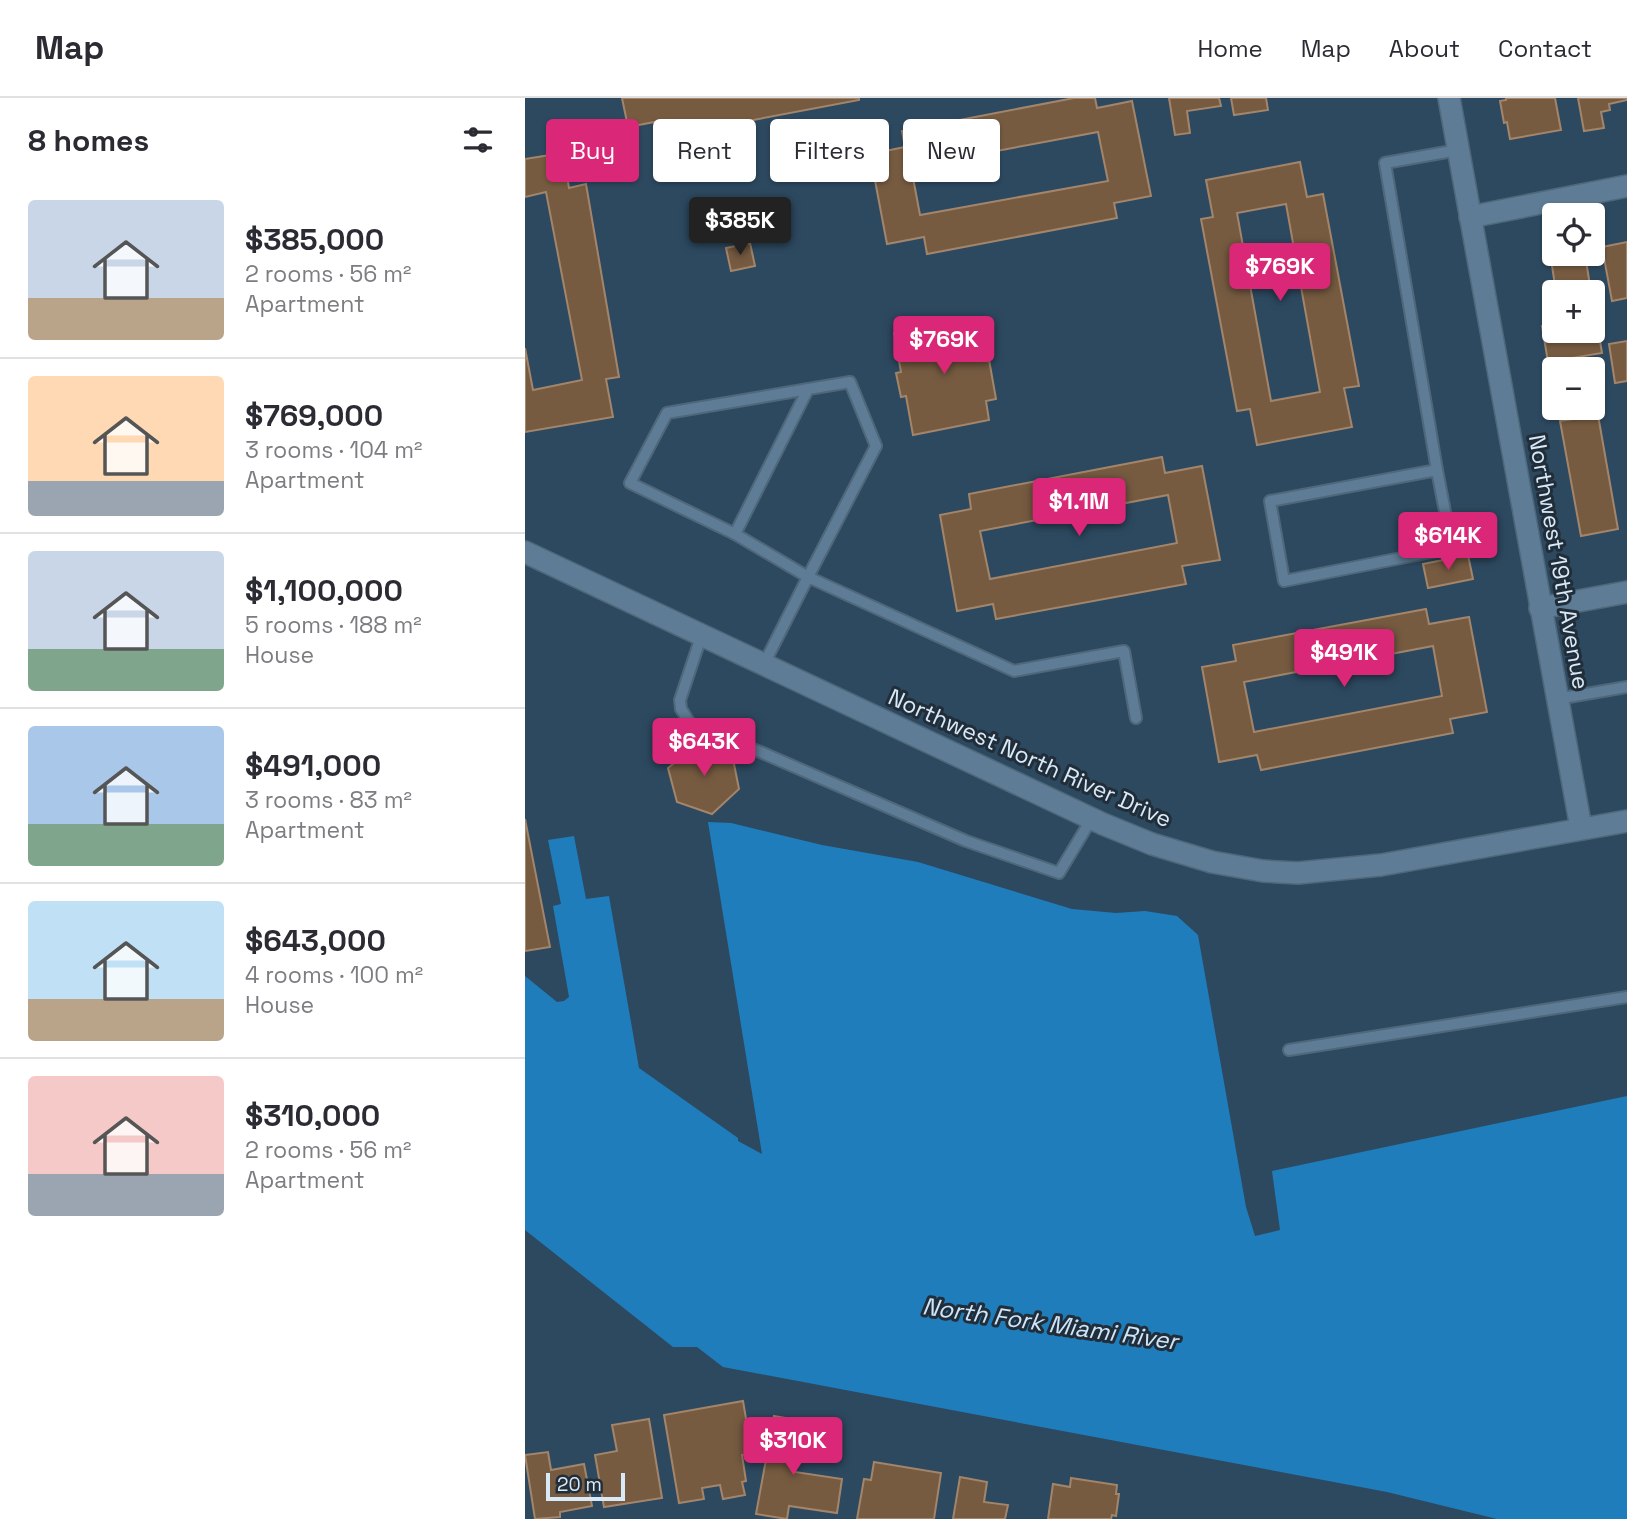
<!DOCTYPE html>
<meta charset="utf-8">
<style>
:root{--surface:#fff;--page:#f7f7f7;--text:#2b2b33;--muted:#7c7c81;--line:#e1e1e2;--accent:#db2777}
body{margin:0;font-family:"Space Grotesk",sans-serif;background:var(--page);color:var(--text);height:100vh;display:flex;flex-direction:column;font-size:26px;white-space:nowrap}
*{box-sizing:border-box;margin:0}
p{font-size:23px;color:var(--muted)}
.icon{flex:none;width:38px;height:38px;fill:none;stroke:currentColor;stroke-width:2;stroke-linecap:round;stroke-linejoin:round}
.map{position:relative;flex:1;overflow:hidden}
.details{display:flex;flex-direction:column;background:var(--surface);width:525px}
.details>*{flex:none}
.hud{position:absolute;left:21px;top:21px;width:665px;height:63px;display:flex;gap:14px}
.controls{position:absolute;left:1017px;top:105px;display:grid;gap:14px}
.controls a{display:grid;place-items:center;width:63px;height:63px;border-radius:7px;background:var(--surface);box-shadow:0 2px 5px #0004;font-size:35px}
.scale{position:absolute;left:21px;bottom:18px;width:79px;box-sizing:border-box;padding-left:7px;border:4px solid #d8e9f7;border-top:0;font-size:19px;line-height:24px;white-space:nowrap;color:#d8e9f7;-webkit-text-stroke:5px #212e39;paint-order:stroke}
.price{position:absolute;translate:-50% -60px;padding:0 16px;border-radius:7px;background:var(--accent);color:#fff;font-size:23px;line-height:46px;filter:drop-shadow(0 2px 4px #0008)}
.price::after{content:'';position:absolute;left:50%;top:42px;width:21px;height:16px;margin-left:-10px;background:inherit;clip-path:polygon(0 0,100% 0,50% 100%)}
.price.active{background:#222;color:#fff}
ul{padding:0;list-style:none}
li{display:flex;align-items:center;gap:21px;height:175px;padding:0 28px}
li+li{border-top:2px solid var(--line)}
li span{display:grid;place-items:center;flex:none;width:196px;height:140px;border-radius:7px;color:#555}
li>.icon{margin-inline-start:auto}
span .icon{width:84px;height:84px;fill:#fffc;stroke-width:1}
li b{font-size:30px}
h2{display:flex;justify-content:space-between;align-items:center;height:84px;padding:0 28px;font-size:30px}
.pill{padding:0 24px;border-radius:7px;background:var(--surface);box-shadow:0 2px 5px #0004;font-size:24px;line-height:63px}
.pill.active{background:var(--accent);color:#fff}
header{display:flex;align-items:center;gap:42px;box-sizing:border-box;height:98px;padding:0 35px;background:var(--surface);border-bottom:2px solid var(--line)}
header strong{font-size:33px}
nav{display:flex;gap:38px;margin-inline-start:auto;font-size:24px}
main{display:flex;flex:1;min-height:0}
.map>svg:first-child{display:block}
.water{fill:#1f7dbc}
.building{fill:#765b41;stroke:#a2856a;stroke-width:2;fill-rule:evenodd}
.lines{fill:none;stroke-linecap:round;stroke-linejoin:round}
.service-casing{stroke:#4e677a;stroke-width:14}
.minor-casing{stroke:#4e677a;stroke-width:24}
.tertiary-casing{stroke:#4e677a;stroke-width:24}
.service{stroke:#5e7c95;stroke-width:10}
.minor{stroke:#5e7c95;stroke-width:21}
.tertiary{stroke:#5e7c95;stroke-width:21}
.labels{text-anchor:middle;stroke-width:6;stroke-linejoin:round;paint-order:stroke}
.street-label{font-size:23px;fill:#d8e9f7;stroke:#212e39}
.water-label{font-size:24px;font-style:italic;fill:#cee6fb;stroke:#212e39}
</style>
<header>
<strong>Map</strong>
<nav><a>Home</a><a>Map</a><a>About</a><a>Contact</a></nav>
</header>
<main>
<section class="details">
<h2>8 homes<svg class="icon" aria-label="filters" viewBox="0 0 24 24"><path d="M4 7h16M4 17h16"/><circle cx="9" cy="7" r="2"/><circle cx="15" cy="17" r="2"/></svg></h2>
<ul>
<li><span style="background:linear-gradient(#c9d6e8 70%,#b9a48a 0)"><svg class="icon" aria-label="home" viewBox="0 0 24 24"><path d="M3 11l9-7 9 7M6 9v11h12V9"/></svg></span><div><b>$385,000</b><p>2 rooms · 56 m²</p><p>Apartment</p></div></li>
<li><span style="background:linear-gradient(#ffd9b3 75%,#9aa5b1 0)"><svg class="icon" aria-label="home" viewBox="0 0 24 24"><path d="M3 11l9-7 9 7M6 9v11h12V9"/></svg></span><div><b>$769,000</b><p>3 rooms · 104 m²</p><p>Apartment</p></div></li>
<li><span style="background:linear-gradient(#c9d6e8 70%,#7fa58c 0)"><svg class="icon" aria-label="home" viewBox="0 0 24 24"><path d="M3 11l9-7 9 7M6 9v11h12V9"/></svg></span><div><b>$1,100,000</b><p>5 rooms · 188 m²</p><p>House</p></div></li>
<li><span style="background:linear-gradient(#a9c7e8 70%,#7fa58c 0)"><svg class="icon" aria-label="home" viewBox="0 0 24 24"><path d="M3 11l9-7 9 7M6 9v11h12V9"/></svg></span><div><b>$491,000</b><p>3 rooms · 83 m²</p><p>Apartment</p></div></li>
<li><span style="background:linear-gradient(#bfe0f5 70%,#b9a48a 0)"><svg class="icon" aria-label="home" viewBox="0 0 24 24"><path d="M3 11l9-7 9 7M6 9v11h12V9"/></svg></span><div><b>$643,000</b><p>4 rooms · 100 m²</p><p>House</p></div></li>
<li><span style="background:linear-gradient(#f6c9c9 70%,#9aa5b1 0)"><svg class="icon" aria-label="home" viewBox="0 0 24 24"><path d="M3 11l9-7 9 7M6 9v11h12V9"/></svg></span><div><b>$310,000</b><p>2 rooms · 56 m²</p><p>Apartment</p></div></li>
</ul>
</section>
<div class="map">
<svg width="1102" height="1421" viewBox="0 0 1102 1421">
<rect width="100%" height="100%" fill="#2d4960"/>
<polygon class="water" points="183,724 206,725 297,747 393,764 547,811 591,815 620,813 652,818 673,837 721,1109 730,1138 755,1132 747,1073 1102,998 1102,1421 972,1421 862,1394 198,1269 172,1249 148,1249 0,1132 0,878 32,904 39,903 44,899 28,808 36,806 23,742 49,738 61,801 84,798 114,970 213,1040 213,1043 237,1056"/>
<g class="building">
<polygon points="97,0 334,0 334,2 143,38 140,22 103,29"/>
<path d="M549,0H570L572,10L607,3L626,98L589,105L592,120L402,156L399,139L362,146L345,56L380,49L377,33ZM573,34L583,83L395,117L386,69Z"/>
<polygon points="644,0 694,0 696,8 662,13 665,35 650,37"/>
<polygon points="706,0 741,0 743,12 709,17"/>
<polygon points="981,0 1030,0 1036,32 985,41 982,24 979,25 975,3 981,2"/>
<polygon points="1053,0 1102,0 1102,2 1084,6 1085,12 1076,14 1079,30 1059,33"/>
<polygon points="38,55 44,90 61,86 94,279 81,281 88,319 0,334 0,250 8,292 57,282 21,94 0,99 0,61"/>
<path d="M775,64L782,99L798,96L834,288L819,290L827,329L732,347L725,311L712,313L676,121L688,119L681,82ZM761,106L795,294L746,303L712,115Z"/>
<polygon points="1102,144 1102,200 1087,203 1077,149"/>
<polygon points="225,145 230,168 206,173 201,150"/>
<polygon points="1060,156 1066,194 1031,194 1026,161"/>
<polygon points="1068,200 1077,255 1023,264 1017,228 1029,226 1029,233 1068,233"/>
<polygon points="445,221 449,241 460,239 471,301 461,303 464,322 388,337 381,298 376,299 371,275 376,274 369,235"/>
<polygon points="1102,243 1102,283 1090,285 1084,246"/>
<polygon points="1073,317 1093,431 1056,438 1035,323"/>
<path d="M637,359L640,375L677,368L695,462L657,468L661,486L471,521L468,506L432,513L415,417L446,411L444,396ZM643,397L652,445L465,481L455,433Z"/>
<polygon points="943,457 948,481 903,490 898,466"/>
<path d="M901,511L904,526L944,519L962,614L925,621L928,635L736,672L732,657L694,664L677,569L711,563L708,547ZM908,548L917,598L729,634L719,584Z"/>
<polygon points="174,645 207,656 214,691 187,716 152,704 143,670"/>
<polygon points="0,721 25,849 0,853"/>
<polygon points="218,1303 227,1356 217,1357 221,1383 217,1384 220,1397 198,1401 195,1387 177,1390 179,1401 154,1405 139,1317"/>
<polygon points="249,1318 278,1323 270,1374 317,1381 312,1415 264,1408 262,1421 231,1416"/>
<polygon points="124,1321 137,1400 79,1409 70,1357 92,1353 87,1327"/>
<polygon points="23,1354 26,1372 59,1366 67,1408 35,1414 35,1419 10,1421 0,1357"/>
<polygon points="349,1364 416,1375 409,1421 332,1421 339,1381 346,1382"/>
<polygon points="435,1379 462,1384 459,1404 483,1407 480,1421 428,1421"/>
<polygon points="546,1380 592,1387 591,1396 594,1396 591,1418 587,1417 586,1421 523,1421 528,1386 545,1389"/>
</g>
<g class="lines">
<defs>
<g id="service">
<polygon points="325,284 351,348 283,479 210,436 105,385 142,315"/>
<polyline points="912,372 927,450 759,483 745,403 912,372 860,65 933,52"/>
<polyline points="210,436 283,291"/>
<polyline points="176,539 155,602 156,611 166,627 233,653 441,743 534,775 567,720"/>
<polyline points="238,568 283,479 489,573 599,553 611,620"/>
<polyline points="1032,601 1102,589"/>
<polyline points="764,952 1102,899"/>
</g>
<g id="minor">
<polyline points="924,0 1056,730"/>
<polyline points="945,119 1102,88"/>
<polyline points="1015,510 1102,494"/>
</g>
<polyline id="tertiary" points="0,454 578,726 627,746 687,764 738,773 773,775 856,767 1102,723"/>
</defs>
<use href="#service" class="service-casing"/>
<use href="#minor" class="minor-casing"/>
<use href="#tertiary" class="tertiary-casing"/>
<use href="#service" class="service"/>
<use href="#minor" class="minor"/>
<use href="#tertiary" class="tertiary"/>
</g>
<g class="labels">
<g class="street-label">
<text transform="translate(1034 464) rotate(80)" y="8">Northwest 19th Avenue</text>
<text transform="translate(505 660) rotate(24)" y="8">Northwest North River Drive</text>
</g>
<g class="water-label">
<text transform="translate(525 1226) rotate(8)" y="8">North Fork Miami River</text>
</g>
</g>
</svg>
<div class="controls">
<a><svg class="icon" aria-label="locate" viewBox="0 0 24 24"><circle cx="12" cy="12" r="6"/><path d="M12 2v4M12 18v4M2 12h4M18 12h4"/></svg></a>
<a>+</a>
<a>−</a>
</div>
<div class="scale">20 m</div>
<b class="price active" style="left:215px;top:159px">$385K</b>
<b class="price" style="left:755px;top:205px">$769K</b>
<b class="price" style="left:419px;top:278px">$769K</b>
<b class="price" style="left:554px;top:440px">$1.1M</b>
<b class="price" style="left:923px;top:474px">$614K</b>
<b class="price" style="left:819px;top:591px">$491K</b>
<b class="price" style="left:179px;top:680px">$643K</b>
<b class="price" style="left:268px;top:1379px">$310K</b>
<div class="hud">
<a class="pill active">Buy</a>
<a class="pill">Rent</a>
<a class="pill">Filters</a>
<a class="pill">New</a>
</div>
</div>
</main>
